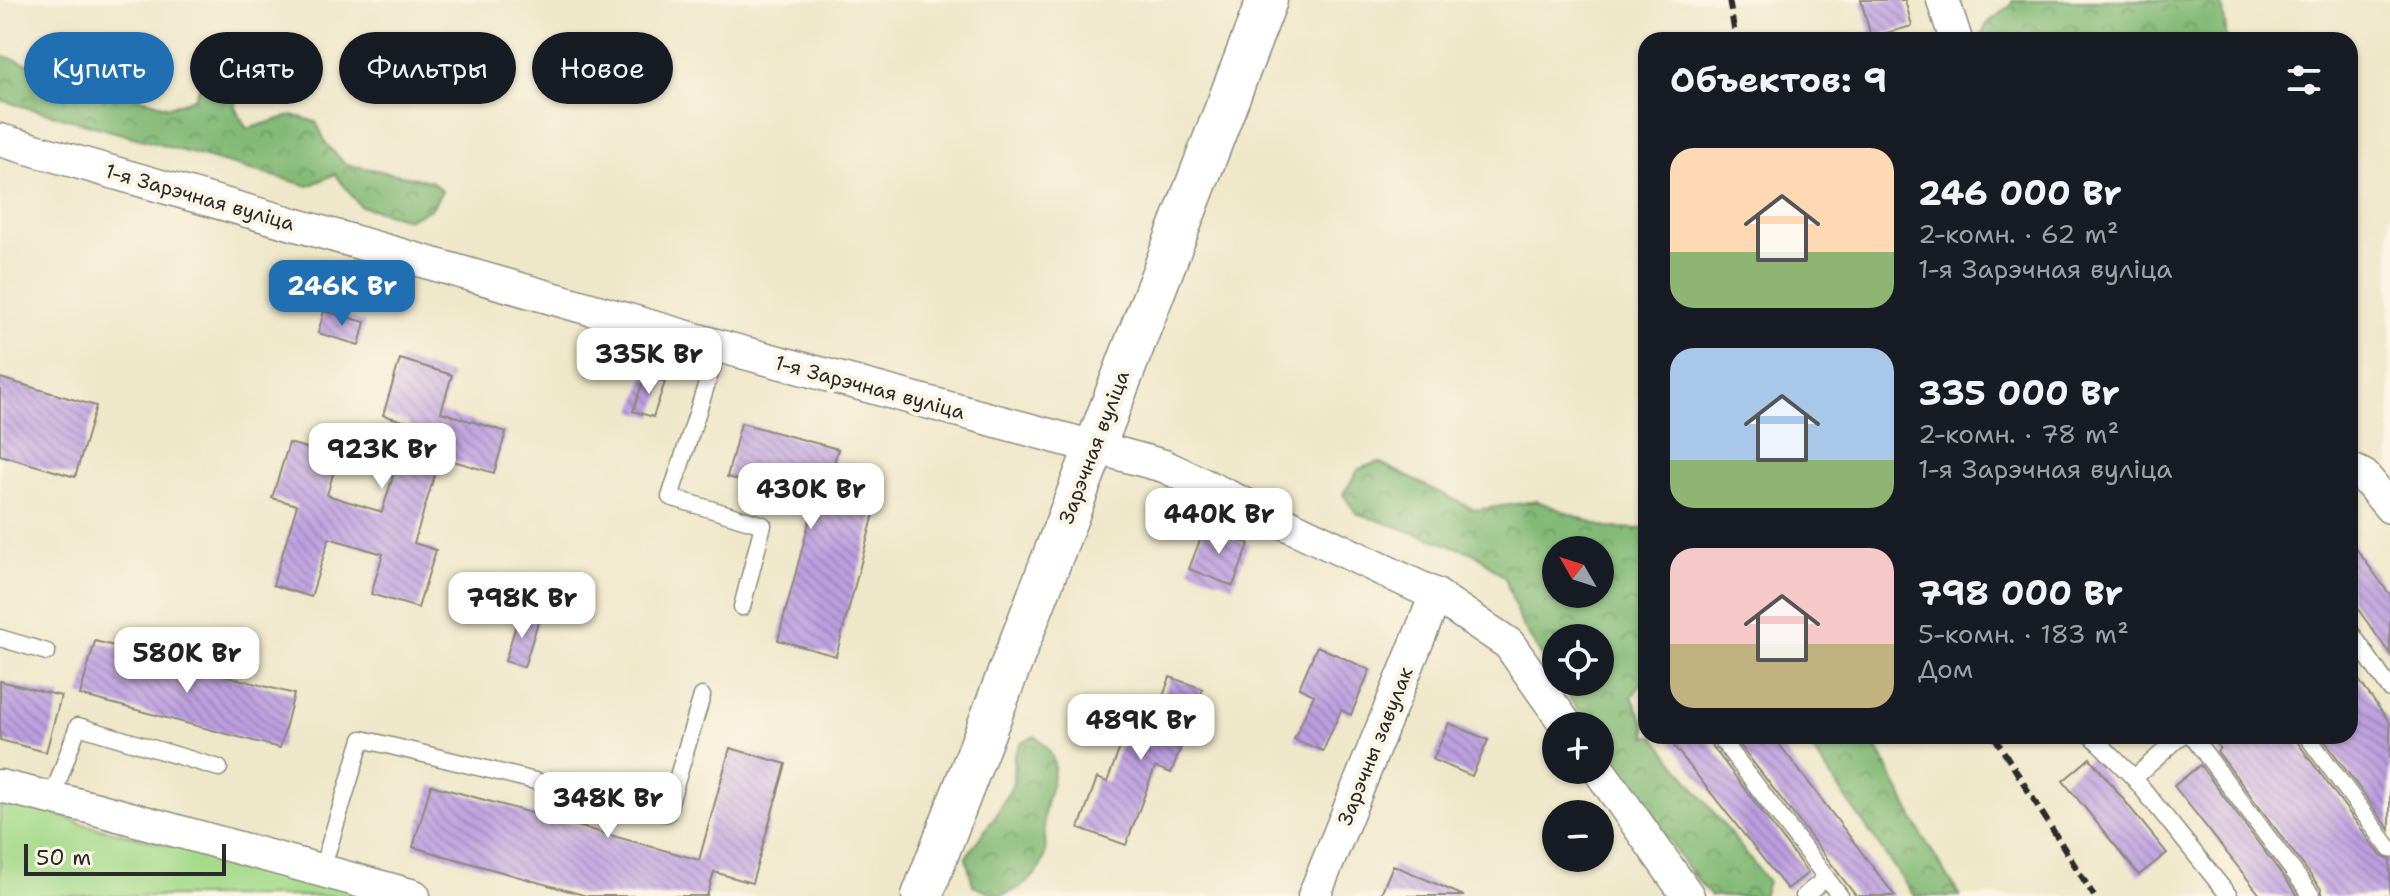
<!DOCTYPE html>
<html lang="ru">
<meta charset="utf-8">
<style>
:root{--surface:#171b24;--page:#20242c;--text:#f1f3f6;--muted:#9ea1a6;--accent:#1f6fb2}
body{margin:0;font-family:"Shantell Sans",sans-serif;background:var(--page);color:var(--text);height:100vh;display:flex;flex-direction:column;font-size:30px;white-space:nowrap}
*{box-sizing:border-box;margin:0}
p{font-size:26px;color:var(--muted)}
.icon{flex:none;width:44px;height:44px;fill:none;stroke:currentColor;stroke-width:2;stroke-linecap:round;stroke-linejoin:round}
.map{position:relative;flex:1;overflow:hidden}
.sheet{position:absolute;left:1638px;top:32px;width:720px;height:712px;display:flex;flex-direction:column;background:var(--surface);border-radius:24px;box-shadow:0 2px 6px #0004}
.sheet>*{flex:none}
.hud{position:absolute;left:24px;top:32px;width:760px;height:72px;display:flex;gap:16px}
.needle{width:52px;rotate:309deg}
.tools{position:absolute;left:1542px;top:536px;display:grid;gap:16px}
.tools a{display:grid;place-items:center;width:72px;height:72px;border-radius:50%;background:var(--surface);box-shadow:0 2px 6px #0004;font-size:40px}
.scale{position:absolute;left:24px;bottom:20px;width:202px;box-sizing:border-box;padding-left:8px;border:4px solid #2b2b2b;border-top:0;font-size:22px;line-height:28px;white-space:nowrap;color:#2b2b2b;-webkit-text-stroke:6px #fcf5e5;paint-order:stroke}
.price{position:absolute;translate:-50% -68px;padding:0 18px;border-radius:16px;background:#fff;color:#222;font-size:26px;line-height:52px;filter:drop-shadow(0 2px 4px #0008)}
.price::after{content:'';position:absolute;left:50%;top:48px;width:24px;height:18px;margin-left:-12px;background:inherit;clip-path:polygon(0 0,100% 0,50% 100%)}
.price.on{background:var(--accent);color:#fff}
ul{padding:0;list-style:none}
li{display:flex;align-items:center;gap:24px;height:200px;padding:0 32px}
li span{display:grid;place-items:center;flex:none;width:224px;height:160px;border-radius:24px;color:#555}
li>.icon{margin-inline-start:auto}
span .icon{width:96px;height:96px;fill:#fffc;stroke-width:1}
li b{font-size:34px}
h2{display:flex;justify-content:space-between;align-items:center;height:96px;padding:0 32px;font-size:34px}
.tag{padding:0 28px;border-radius:36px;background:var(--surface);box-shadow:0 2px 6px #0004;font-size:28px;line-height:72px}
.tag.on{background:var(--accent);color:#fff}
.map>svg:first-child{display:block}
.grass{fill:#a5da8b;stroke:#68825b;stroke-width:2}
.forest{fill:url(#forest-crowns);stroke:#587251;stroke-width:2;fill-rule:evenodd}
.building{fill:url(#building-back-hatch)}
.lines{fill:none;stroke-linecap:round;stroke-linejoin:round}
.service-casing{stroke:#8c897a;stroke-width:19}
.minor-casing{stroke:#8c897a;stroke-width:35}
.tertiary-casing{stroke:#8c897a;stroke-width:43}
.service{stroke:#fff;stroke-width:16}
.minor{stroke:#fff;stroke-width:32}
.tertiary{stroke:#fff;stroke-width:40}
.rail{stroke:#2b2b2b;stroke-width:6;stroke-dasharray:12 6;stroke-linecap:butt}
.labels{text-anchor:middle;stroke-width:8;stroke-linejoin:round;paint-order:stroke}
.street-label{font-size:20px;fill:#2b2b2b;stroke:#fcf5e5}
</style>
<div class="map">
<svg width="2390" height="896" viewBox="0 0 2390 896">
<defs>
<pattern id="forest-crowns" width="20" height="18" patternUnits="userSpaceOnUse" patternTransform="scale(2)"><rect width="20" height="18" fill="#84ba77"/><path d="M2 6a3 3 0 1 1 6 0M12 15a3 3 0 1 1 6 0" fill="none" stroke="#6c9762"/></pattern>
<pattern id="building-back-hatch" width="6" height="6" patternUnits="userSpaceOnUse" patternTransform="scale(2)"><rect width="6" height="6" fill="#bc9ee0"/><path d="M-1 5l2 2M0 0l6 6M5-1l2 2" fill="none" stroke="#9981b6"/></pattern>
</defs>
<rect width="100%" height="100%" fill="#fcf5e5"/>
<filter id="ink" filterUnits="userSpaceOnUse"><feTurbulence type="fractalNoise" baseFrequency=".0125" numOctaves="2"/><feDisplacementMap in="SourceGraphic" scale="16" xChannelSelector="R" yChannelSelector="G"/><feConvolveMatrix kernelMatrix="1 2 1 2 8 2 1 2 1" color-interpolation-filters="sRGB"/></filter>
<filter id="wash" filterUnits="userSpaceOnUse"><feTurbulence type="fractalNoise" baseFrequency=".006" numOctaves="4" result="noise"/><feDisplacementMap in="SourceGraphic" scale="32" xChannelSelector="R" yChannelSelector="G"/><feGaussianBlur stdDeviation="1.8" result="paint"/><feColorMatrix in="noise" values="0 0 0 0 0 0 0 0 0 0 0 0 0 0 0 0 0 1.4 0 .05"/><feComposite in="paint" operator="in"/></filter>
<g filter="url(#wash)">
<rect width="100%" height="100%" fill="#eee7c9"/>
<polygon class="grass" points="0,803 53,813 86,825 386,896 0,896"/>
<g class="forest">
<polygon points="2012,0 2218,0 2223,10 2227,40 1978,40 1988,23 2011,5"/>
<polygon points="0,55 169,107 194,98 202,82 226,74 238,82 235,108 247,129 293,115 316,122 327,145 345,164 431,181 442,191 431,209 408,219 360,206 335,174 309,186 0,100"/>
<path d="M1378,462L1475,510L1537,501L1606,528L1646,529V676L1632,697L1646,726V736H1654L1768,882L1763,896H1711L1691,873L1600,742V726H1589L1558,682H1600V638H1556V679L1521,623L1505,578L1476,554L1356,513L1343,494L1359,469ZM1556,550H1600V594H1556Z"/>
<path d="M1035,736C1067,762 1050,777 1045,809C1042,824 1047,839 1045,854C1041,877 1017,893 996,896L973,885L966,857L998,812L1013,784L1014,756L1021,743Z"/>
<polygon points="1803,736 1871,736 1923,837 1960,896 1914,896"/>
</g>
<g id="blocks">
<g class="building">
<polygon points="1861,0 1905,0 1912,26 1871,37"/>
<polygon points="324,311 365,322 359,345 318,333"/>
<polygon points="400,359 452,375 441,412 506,432 494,473 440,457 414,543 436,550 418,608 371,594 383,554 329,538 311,597 273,585 297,505 272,498 289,443 338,457 327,495 382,512 409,423 383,415"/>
<polygon points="645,375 665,382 653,417 633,411"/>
<polygon points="0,378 96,406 75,477 0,455"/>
<polygon points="741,423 838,449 828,486 878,499 836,656 778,640 815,500 727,477"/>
<polygon points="1205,527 1249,544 1233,586 1189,569"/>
<polygon points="2350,540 2390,595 2390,654 2350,598"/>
<polygon points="520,612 539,619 524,667 505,661"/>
<polygon points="95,641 294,694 280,748 80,695"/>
<polygon points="1317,646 1370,670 1351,715 1341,710 1323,751 1294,739 1314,695 1299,688"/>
<polygon points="2350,668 2390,723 2390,830 2321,736 2350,736"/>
<polygon points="1170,677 1203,689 1171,773 1155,767 1126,845 1079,828 1097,778 1107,782 1135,708 1156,716"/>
<polygon points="0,681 61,696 46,752 0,740"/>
<polygon points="1449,723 1488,740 1472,776 1433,760"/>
<polygon points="1666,736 1708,736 1710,743 1808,873 1787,889"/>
<polygon points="1733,736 1773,736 1895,896 1856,896"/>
<polygon points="2210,736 2296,736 2298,743 2381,856 2390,860 2390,896 2323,896 2321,889 2217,751 2220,748"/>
<polygon points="730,748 786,764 752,883 714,872 707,896 587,896 413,847 431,785 699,860"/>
<polygon points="2090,758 2167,853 2139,875 2063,781"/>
<polygon points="2200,765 2298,896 2261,896 2174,786"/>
<polygon points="1393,865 1464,896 1380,896"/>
</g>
</g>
</g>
<g filter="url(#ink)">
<use href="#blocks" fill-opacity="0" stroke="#8c897a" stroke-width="2"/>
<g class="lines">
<defs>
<g id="service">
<polyline points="719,346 670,497 763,525 742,607"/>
<polyline points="2350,631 2390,689"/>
<polyline points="0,638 47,652"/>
<polyline points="1719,736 1840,896"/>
<polyline points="2092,736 2134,778"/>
<polyline points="2181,736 2134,778 2229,896"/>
<polyline points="2192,736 2312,896"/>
<polyline points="2307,736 2390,849"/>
<polyline points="52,798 78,726 219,768"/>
<polyline points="322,869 362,739 667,813 702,696"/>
<polyline points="1804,896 1826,878"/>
</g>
<g id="minor">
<polyline points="1943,0 1956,40"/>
<polyline points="0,140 719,346 1164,466 1436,595 1509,644 1567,726"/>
<polyline points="2350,469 2364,476 2390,507"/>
<polyline points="1599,770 1688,896"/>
<polyline points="0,786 93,808 414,896"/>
<polyline points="1314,896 1436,595"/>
</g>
<polyline id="tertiary" points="922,896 1267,0"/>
</defs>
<use href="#service" class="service-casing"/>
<use href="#minor" class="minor-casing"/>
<use href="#tertiary" class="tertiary-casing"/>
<use href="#service" class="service"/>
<use href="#minor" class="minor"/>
<use href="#tertiary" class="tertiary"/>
<g class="rail">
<polyline points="1729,0 1736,40"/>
<polyline points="1994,736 2094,896"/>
</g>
</g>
</g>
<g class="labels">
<g class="street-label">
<text transform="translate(200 197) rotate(16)" y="7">1-я Зарэчная вуліца</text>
<text transform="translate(870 387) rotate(15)" y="7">1-я Зарэчная вуліца</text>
<text transform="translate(1094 447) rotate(-69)" y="7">Зарэчная вуліца</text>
<text transform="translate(1375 746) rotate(-68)" y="7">Зарэчны завулак</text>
</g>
</g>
</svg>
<div class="tools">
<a><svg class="needle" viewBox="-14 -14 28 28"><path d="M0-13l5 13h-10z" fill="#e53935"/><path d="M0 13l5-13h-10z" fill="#9ea1a6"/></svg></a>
<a><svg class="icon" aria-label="locate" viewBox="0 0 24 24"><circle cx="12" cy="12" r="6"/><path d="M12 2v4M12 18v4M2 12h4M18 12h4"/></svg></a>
<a>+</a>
<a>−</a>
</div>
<div class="scale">50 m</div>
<b class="price on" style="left:342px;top:328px">246K Br</b>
<b class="price" style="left:649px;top:396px">335K Br</b>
<b class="price" style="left:382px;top:491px">923K Br</b>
<b class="price" style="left:811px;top:531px">430K Br</b>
<b class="price" style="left:1219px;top:556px">440K Br</b>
<b class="price" style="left:522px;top:640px">798K Br</b>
<b class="price" style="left:187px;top:695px">580K Br</b>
<b class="price" style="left:1141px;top:762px">489K Br</b>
<b class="price" style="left:608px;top:840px">348K Br</b>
<div class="hud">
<a class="tag on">Купить</a>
<a class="tag">Снять</a>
<a class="tag">Фильтры</a>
<a class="tag">Новое</a>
</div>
<section class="sheet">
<h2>Объектов: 9<svg class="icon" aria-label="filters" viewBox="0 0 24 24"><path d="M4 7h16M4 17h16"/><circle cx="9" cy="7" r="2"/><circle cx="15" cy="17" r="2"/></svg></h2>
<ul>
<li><span style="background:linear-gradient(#ffd9b3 65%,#8fb573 0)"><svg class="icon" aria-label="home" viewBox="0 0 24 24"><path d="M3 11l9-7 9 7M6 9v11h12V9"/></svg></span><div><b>246 000 Br</b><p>2-комн. · 62 m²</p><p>1-я Зарэчная вуліца</p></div></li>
<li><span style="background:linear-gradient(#a9c7e8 70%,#8fb573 0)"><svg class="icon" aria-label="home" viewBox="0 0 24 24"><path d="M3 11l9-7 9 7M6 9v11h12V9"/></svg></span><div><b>335 000 Br</b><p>2-комн. · 78 m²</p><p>1-я Зарэчная вуліца</p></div></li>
<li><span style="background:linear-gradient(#f6c9c9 60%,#c2b280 0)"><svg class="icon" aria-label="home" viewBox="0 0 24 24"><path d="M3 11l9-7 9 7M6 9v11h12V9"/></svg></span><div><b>798 000 Br</b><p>5-комн. · 183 m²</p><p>Дом</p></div></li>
</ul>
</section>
</div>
